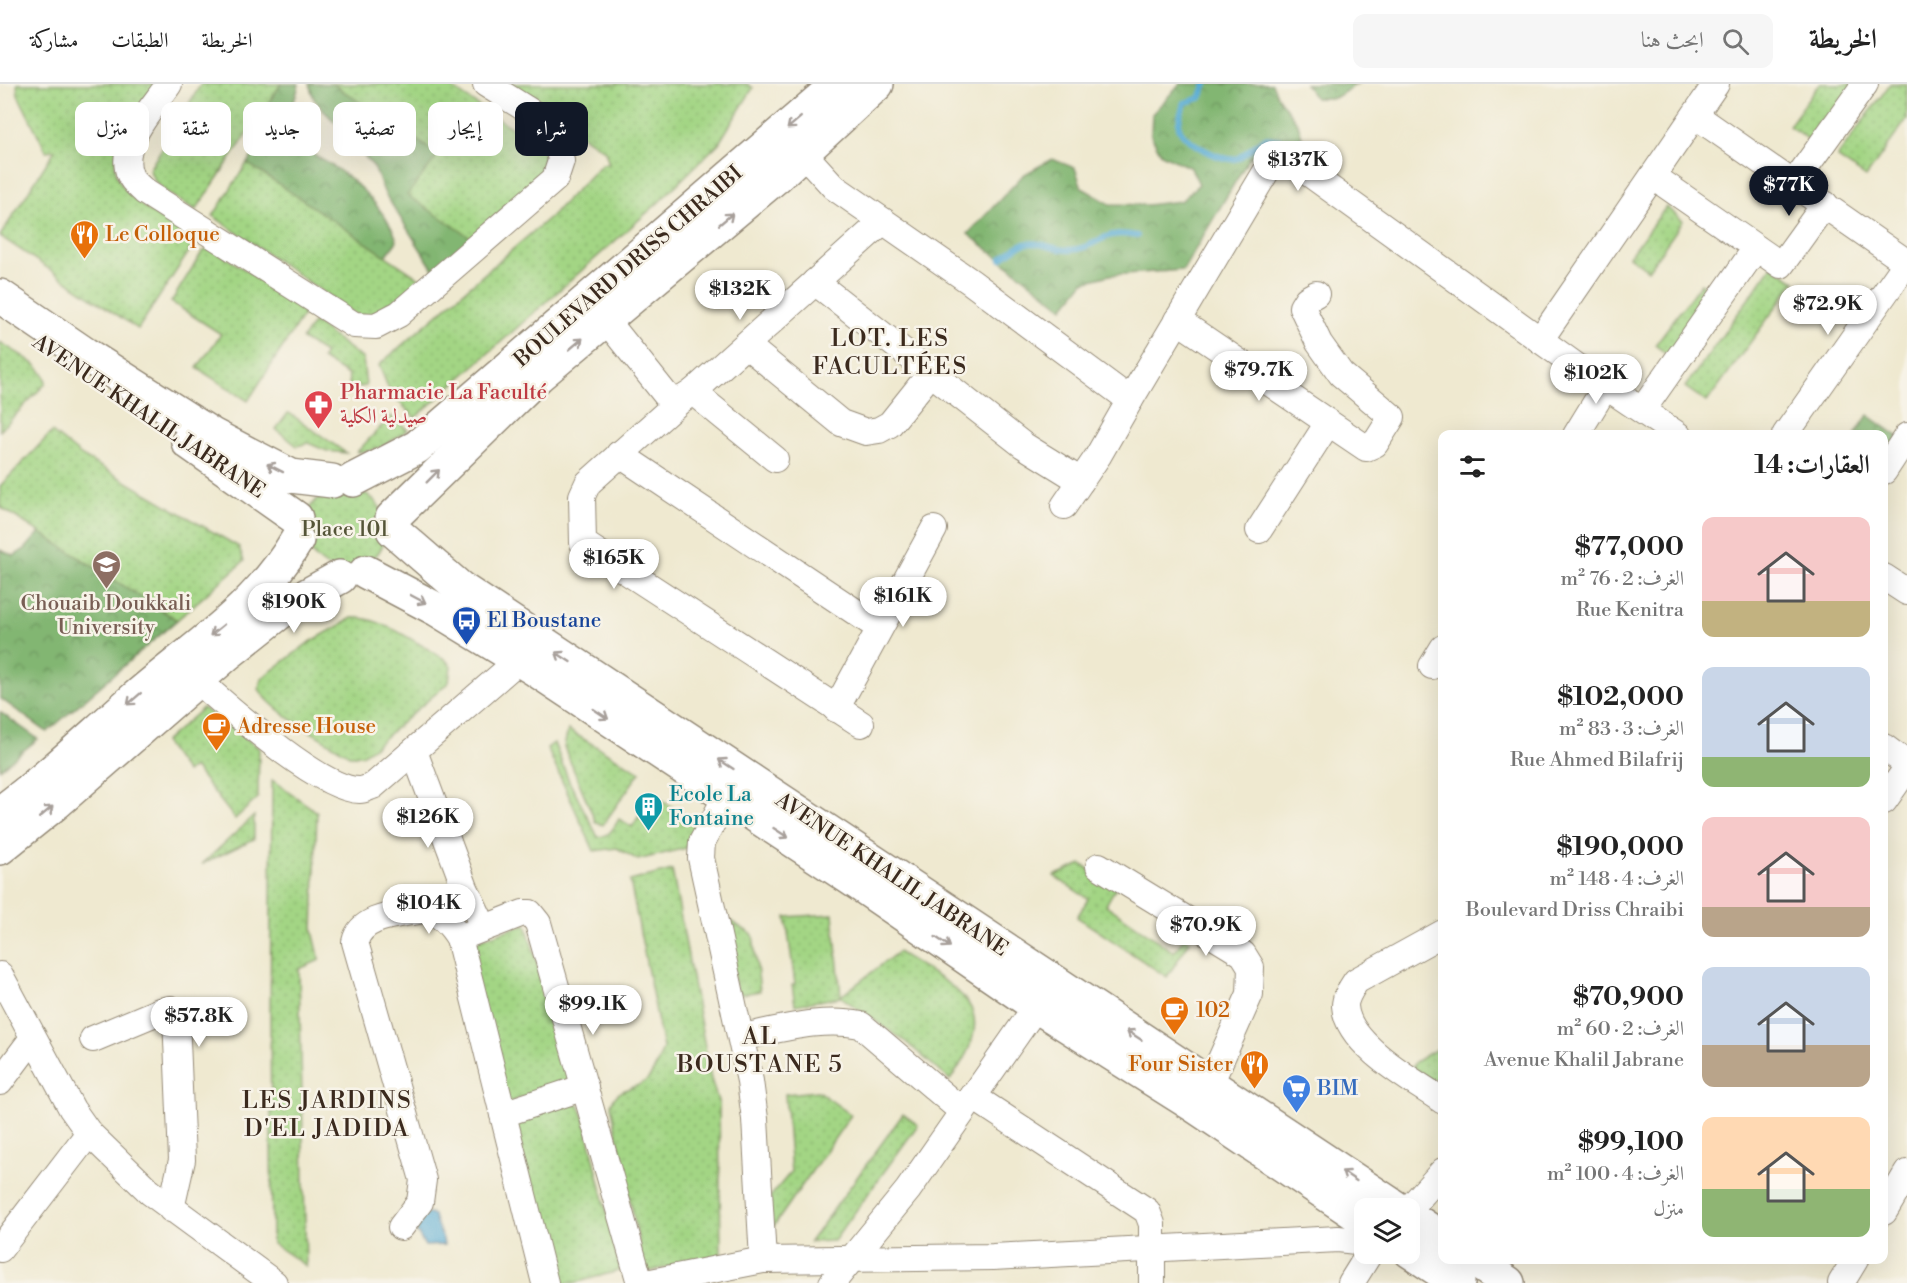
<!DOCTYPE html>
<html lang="ar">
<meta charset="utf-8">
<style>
:root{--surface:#fff;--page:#f6f6f6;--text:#222;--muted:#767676;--line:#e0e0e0;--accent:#111827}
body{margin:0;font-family:"Libre Bodoni",Amiri,serif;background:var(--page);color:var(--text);direction:rtl;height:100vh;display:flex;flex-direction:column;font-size:22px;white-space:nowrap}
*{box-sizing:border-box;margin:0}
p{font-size:20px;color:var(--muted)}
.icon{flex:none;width:33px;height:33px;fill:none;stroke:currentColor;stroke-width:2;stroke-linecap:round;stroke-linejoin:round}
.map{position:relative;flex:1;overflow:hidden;direction:ltr}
.drawer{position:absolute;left:1438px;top:346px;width:450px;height:834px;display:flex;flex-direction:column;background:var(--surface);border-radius:12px;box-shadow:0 6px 24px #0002;direction:rtl}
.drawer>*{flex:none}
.top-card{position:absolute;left:18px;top:18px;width:570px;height:54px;direction:rtl;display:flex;gap:12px}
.fabs{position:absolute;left:1354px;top:1114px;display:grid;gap:12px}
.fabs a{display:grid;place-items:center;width:66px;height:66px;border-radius:12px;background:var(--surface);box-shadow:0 6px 24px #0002;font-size:30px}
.price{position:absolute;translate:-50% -51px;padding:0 14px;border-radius:21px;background:#fff;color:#222;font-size:20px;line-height:39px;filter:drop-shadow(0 2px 3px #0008)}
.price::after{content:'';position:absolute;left:50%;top:36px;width:18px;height:14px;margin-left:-9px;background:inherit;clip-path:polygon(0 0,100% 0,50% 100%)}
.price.active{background:var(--accent);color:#fff}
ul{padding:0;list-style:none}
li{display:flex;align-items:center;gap:18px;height:150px;padding:0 18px}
li span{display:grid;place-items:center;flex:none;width:168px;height:120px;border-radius:12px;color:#555}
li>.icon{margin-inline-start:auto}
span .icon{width:72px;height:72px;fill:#fffc;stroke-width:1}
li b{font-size:26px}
h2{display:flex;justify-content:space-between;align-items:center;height:72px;padding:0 18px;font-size:26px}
.pill{padding:0 21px;border-radius:12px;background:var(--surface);box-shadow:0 6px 24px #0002;font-size:21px;line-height:54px}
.pill.active{background:var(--accent);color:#fff}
header{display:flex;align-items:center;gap:36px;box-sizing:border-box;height:84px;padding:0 30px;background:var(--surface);border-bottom:2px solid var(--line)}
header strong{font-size:28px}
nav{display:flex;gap:33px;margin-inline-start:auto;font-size:21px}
.search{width:420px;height:54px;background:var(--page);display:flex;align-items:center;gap:15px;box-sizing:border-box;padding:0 21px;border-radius:12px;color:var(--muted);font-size:22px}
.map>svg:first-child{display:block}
.forest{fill:url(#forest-crowns);stroke:#5e7048;stroke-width:1.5}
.garden{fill:url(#garden-dots);stroke:#6f8051;stroke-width:1.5}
.water{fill:#59acd4;stroke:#4a6b79;stroke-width:1.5}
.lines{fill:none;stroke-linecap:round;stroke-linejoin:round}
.stream{stroke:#59acd4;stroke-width:6}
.minor-casing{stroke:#958a77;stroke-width:28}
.major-casing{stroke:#958a77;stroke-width:36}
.minor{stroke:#fff;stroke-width:26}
.major{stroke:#fff;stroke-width:33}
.oneway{stroke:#a79f9a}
.labels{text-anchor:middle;stroke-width:5;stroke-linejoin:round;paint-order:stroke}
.food-label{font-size:21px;fill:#c56008;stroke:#f7f3e8;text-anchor:start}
.street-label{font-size:21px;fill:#3b2a1e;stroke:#f7f3e8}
.health-label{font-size:21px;fill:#be3a42;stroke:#f7f3e8;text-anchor:start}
.park-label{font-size:21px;fill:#555538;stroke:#f7f3e8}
.education-label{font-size:21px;fill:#785e54;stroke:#f7f3e8}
.transit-label{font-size:21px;fill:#164399;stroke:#f7f3e8;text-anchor:start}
.culture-label{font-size:21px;fill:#0d838f;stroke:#f7f3e8;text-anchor:start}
.shop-label{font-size:21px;fill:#366cbe;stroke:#f7f3e8;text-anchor:start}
.quarter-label{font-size:24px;letter-spacing:1.5px;fill:#3b2a1e;stroke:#f7f3e8}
</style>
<header>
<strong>الخريطة</strong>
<div class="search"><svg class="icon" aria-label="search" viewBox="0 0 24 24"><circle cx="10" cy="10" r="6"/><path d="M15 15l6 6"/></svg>ابحث هنا</div>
<nav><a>الخريطة</a><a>الطبقات</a><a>مشاركة</a></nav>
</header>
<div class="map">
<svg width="1907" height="1199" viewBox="0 0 1907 1199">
<defs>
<pattern id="forest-crowns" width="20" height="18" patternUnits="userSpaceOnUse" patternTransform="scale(1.5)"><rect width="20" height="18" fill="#82b672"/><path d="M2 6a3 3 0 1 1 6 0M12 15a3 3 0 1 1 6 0" fill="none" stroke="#6c945d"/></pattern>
<pattern id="garden-dots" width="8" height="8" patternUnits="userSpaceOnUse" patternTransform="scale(1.5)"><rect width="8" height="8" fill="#a3d584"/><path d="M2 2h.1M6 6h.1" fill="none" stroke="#8db772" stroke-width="1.8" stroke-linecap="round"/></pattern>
</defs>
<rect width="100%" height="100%" fill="#f7f3e8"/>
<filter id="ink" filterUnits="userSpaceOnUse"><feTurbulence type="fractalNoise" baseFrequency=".0167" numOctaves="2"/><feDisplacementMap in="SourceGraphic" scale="12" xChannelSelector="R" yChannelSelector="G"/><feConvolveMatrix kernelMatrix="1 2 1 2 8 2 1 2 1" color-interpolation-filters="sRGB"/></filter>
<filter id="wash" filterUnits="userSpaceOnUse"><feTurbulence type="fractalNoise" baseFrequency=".008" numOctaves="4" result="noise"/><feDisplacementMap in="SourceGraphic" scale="24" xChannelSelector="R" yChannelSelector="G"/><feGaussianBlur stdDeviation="1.35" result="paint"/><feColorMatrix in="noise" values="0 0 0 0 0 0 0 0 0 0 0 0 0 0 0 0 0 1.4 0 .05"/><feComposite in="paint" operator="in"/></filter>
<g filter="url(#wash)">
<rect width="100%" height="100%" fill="#efe9d0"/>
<g class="forest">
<path d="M281,0H299C293,30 282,34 254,40Z"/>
<polygon points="309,0 333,0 436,69 473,155 435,188 385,110 374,83 314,15"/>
<polygon points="1180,0 1272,0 1279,15 1298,40 1305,64 1250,73 1183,186 1110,191 1084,198 1063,224 968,150 1023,91 1052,75 1075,84 1082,104 1110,120 1147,121 1181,117 1199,100 1191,84 1161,70 1151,51 1152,30"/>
<polygon points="1305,0 1357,0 1335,14 1315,14"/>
<path d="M275,51C320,73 356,90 385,133C390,141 395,148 397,157L386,172L247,79L267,53Z"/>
<polygon points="1868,331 1899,353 1884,377 1884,351 1855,351"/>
<polygon points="40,448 177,536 47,648 0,614 0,466 14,472 25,465"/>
<polygon points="0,628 38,655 0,685"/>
</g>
<g class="garden">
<path d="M17,0H161L115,79C114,114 170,139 196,157L138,245L0,152L55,66L46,67L18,11Z"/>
<path d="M201,0H281L196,126C182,117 150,103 150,84Z"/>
<polygon points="333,0 446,0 543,65 546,90 473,155 407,111 436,74 436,69"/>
<polygon points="505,0 747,0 753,4 719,59 658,119 415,334 390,308 379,281 550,133 602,80 609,80 605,67"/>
<polygon points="1819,0 1857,0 1815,60 1789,42"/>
<polygon points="1890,0 1907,0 1907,35 1866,93 1837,73"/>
<polygon points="247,79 420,195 406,216 375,238 355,230 213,132"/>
<polygon points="1666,123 1683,137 1648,186 1629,172"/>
<polygon points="208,165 213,165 295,218 304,230 248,317 197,284 221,250 171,218 202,168"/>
<polygon points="1772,182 1795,197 1707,318 1685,303"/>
<polygon points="1701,199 1717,211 1671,273 1655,261"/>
<polygon points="314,238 363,275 366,302 350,304 348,291 322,275 325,269 302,255"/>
<path d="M0,258C14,268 46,281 46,299L0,347Z"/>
<polygon points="288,329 289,329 346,369 327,367 308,359 297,362 276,345"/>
<path d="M391,332L408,346C392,357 378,368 357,368Z"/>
<polygon points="52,348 82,372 239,463 244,477 177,536 0,423 0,402"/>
<circle cx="345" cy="445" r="41"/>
<path d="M352,534C379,531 421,562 445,575L451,582L449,598L374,663L362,671H349C324,654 274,631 259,605L261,595L307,560Z"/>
<polygon points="203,624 259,664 258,714 235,735 194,683 186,688 164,658"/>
<polygon points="568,646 640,688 603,741 596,739 564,663"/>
<path d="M554,659L569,697L598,753C610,752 613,745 619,735L632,743L653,711L701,741L686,764L638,776L617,764L594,767L547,664Z"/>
<polygon points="272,696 317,728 313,847 320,876 299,885 306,1182 272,1159 270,935"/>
<polygon points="254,732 254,755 202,780"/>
<polygon points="1081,780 1116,803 1106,821 1174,868 1184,854 1190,857 1167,893 1077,833 1088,815 1054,792"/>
<path d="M672,786L711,995L719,1020L721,1171L642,1189L640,1164L611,1021C616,1003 635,1006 647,996C655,988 659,975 663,964L630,797Z"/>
<polygon points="719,830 753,851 760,907 738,911"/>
<path d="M833,830L841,912L898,868C959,907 1005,920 950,996L906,958L841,913L795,921L792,901L795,900L786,833Z"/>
<polygon points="526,840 570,997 504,1020 466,860"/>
<polygon points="1443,961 1443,1005 1412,983 1415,978"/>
<polygon points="818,1007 851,1031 767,1152 765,1119 791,1088 785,1010"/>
<polygon points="569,1019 579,1021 584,1033 620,1183 618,1187 574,1199 551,1199 512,1036"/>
<polygon points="903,1030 918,1041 834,1157 810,1158"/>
</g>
<path class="water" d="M424,1129L434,1131C436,1143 443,1150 444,1161L425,1162L415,1145Z"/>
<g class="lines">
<g class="stream">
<path d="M1206,0L1200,14L1184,19C1182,27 1178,35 1179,43C1181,56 1226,81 1238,74C1247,69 1256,60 1265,54L1281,56L1291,66"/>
<path d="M1001,175C1008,170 1016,162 1024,160C1039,156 1055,167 1070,166C1099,164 1101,144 1137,152"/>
</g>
</g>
</g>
<g filter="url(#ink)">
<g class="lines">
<defs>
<g id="minor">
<path d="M169,0C153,24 117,60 130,91C132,97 140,103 145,108L354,241L376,242L399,230L555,95L561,77L555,43L486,0"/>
<polyline points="1696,32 1906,178"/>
<polyline points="803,69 834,103 971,198 1130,316 1098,372 1064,422"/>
<polyline points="1654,93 1781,181 1825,120"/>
<polyline points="1794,99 1865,0"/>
<polyline points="815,198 1023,361 1081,397"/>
<polyline points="606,236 670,316 682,315 693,308 883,137"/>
<polyline points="1177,236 1366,364 1375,360 1392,333 1341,290 1319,259 1302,223 1307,215 1316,210"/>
<polyline points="1540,256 1716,0"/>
<polyline points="746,261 841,339 866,348 879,346 890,340 930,290"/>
<polyline points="693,308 775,375"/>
<polyline points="682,315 588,399 582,412 583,459 861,640"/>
<polyline points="1130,316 1273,76 1296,80 1586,289 1678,351"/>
<polyline points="1643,325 1756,164"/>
<polyline points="1576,351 1606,302"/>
<polyline points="1785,351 1907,178"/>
<polyline points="619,370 878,543"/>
<polyline points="1884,387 1907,352"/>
<polyline points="1259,446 1328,339"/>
<polyline points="1884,493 1907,508"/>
<polyline points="1432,582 1443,564"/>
<path d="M197,596C227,622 321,707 360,706C364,706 369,703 373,702L519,576"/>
<polyline points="836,625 934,445"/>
<polyline points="1884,663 1907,680"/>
<polyline points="414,667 465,804 484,844"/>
<polyline points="726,713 702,758 701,774 750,997 755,1035 763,1176 993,1173 1338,1155 1365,1158"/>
<polyline points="1884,717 1907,684"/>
<polyline points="1099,782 1243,870 1251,883 1250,910 1210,1000"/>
<path d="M1443,849L1356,897C1351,905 1345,913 1345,922C1347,961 1414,997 1443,1017"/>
<polyline points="459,854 523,829 530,829 538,839 640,1199"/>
<polyline points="0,891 72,1025 89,1049 150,1108 274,1199"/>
<path d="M742,953C782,945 821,933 861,941L962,1027"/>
<polyline points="93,955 160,927 170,925 176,932 182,1076 171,1125"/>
<polyline points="0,998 33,954"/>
<polyline points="972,1012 1147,1127 1152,1140 1152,1199"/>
<polyline points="503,1030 585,1003"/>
<polyline points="1409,1125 1443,1087"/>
<polyline points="1884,1128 1907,1089"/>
<path d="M401,1143L420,1118L423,1096L355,858C361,831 400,831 423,826C439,827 451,841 459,854L545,1199"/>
<polyline points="0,1165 89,1049"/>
<polyline points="646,1199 763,1176"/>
<polyline points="832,1199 908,1106 1047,907"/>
<polyline points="1351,1199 1369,1170"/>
<polyline points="1841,1199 1855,1176"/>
</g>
<g id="major">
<polyline points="0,212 85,270 212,351 291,392 332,397"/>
<polyline points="188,358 296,434"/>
<polyline points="353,396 417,363 838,0"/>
<polyline points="392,434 538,292 776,93 877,0"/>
<polyline points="393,446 460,504 1398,1125"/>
<polyline points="366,488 436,525 536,586 859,800 1038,923 1195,1022 1365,1136"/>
<path d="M0,729C48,694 90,653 135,614C194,563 257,525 297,456"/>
<polyline points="0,764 56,719 226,571 288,522 340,493"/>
<polyline points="1410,1133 1443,1155"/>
<polyline points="1410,1167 1458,1199"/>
<polyline points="1474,1176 1508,1199"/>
</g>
</defs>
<use href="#minor" class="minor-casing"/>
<use href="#major" class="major-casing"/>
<use href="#minor" class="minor"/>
<use href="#major" class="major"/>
</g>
<defs><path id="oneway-shaft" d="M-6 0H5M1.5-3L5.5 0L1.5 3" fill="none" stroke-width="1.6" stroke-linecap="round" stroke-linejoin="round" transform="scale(1.5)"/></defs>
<g class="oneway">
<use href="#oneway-shaft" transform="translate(794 39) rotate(139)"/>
<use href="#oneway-shaft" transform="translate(726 135) rotate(-40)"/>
<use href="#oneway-shaft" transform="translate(576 260) rotate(-40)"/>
<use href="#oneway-shaft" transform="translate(275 384) rotate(-153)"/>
<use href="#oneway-shaft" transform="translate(433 392) rotate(-45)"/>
<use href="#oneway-shaft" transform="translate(418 515) rotate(28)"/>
<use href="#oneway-shaft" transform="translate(217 546) rotate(141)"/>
<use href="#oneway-shaft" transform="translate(563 573) rotate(-147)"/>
<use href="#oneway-shaft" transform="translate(134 615) rotate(139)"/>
<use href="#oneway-shaft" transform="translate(601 630) rotate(34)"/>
<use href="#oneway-shaft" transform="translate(726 680) rotate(-147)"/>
<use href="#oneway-shaft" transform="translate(46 728) rotate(-40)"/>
<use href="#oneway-shaft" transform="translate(781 749) rotate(33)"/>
<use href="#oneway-shaft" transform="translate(943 858) rotate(34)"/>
<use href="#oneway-shaft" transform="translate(1134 951) rotate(-147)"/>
<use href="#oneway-shaft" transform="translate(1349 1092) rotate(-146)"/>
</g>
</g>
<defs>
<symbol id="restaurant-pin" viewBox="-11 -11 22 30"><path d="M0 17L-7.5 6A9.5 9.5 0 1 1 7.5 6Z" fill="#e8710a" stroke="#f7f3e8"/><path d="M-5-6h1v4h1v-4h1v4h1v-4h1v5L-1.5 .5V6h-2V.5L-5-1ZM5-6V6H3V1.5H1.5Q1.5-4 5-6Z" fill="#fff"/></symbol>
<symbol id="pharmacy-pin" viewBox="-11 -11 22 30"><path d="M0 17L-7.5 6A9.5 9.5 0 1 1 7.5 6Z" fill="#e0444e" stroke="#f7f3e8"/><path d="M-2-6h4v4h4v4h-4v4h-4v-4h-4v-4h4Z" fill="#fff"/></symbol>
<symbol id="university-pin" viewBox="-11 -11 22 30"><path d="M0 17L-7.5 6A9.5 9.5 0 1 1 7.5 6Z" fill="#8d6e63" stroke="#f7f3e8"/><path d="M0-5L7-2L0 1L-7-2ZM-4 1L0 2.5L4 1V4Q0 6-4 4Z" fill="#fff"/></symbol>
<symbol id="bus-pin" viewBox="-11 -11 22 30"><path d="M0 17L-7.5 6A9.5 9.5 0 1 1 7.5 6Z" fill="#1a4fb4" stroke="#f7f3e8"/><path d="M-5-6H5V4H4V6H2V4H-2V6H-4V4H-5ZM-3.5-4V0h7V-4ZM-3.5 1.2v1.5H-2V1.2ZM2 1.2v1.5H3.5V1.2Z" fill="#fff"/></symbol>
<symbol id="cafe-pin" viewBox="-11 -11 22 30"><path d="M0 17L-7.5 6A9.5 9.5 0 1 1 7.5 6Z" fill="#e8710a" stroke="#f7f3e8"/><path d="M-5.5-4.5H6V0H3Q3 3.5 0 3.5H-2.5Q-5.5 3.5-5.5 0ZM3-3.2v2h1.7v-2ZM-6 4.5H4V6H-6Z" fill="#fff"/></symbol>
<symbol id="building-pin" viewBox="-11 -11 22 30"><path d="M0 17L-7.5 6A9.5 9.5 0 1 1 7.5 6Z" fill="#0f9aa8" stroke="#f7f3e8"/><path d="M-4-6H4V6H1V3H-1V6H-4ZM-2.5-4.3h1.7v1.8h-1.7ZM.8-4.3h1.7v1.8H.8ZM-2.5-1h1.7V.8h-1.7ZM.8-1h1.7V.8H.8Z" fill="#fff"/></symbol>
<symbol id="supermarket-pin" viewBox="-11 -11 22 30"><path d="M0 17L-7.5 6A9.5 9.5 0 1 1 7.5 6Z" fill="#3f7fe0" stroke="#f7f3e8"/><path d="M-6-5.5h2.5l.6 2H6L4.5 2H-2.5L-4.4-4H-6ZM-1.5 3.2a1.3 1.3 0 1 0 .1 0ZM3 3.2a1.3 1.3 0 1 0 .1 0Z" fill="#fff"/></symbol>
</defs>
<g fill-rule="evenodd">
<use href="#restaurant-pin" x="68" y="134" width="33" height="45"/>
<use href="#pharmacy-pin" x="302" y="304" width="33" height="45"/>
<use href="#university-pin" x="90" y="464" width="33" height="45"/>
<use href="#bus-pin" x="450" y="520" width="33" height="45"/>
<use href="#cafe-pin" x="200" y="626" width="33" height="45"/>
<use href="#building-pin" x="632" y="706" width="33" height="45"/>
<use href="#cafe-pin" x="1158" y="910" width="33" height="45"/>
<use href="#restaurant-pin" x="1238" y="964" width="33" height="45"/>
<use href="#supermarket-pin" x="1280" y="988" width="33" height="45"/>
</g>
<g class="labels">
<g class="food-label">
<text x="105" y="157">Le Colloque</text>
<text x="237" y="649">Adresse House</text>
<text x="1196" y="933">102</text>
<text x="1233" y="987" text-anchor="end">Four Sister</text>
</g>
<g class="street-label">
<text transform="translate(628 182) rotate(-41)" y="7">BOULEVARD DRISS CHRAIBI</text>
<text transform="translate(149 332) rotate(34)" y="7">AVENUE KHALIL JABRANE</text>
<text transform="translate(892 790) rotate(34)" y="7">AVENUE KHALIL JABRANE</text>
</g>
<g class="health-label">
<text x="340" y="315">Pharmacie La Faculté<tspan x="340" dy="24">صيدلية الكلية</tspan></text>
</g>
<g class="park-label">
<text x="345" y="452">Place 101</text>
</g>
<g class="education-label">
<text x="106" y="526">Chouaib Doukkali<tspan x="106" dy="24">University</tspan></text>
</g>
<g class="transit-label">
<text x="487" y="543">El Boustane</text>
</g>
<g class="culture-label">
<text x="669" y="717">Ecole La<tspan x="669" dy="24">Fontaine</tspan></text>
</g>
<g class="shop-label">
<text x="1317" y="1011">BIM</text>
</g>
<g class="quarter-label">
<text x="890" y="262">LOT. LES<tspan x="890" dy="28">FACULTÉES</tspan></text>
<text x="760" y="960">AL<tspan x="760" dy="28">BOUSTANE 5</tspan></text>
<text x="327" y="1024">LES JARDINS<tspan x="327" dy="28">D'EL JADIDA</tspan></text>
</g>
</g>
</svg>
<div class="fabs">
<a><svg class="icon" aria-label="layers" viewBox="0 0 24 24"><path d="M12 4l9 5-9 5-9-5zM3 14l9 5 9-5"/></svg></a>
</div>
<b class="price" style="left:1298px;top:108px">$137K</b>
<b class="price active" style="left:1789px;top:133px">$77K</b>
<b class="price" style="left:740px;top:237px">$132K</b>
<b class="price" style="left:1828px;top:252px">$72.9K</b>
<b class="price" style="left:1259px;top:318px">$79.7K</b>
<b class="price" style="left:1596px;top:321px">$102K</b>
<b class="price" style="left:614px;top:506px">$165K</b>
<b class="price" style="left:903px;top:544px">$161K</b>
<b class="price" style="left:294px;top:550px">$190K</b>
<b class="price" style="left:428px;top:765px">$126K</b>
<b class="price" style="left:429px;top:851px">$104K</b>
<b class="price" style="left:1206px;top:873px">$70.9K</b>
<b class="price" style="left:593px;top:952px">$99.1K</b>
<b class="price" style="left:199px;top:964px">$57.8K</b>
<div class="top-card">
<a class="pill active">شراء</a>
<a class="pill">إيجار</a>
<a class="pill">تصفية</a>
<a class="pill">جديد</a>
<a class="pill">شقة</a>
<a class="pill">منزل</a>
</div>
<section class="drawer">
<h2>العقارات: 14<svg class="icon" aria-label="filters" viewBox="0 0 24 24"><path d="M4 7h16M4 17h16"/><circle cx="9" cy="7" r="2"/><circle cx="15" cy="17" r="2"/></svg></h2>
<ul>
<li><span style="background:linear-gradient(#f6c9c9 70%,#c2b280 0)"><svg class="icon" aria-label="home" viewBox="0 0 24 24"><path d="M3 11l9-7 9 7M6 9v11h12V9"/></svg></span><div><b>$77,000</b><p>الغرف: 2 · 76 m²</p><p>Rue Kenitra</p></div></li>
<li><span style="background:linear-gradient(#c9d6e8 75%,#8fb573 0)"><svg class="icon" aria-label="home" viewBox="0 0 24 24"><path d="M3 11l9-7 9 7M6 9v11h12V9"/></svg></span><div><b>$102,000</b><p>الغرف: 3 · 83 m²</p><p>Rue Ahmed Bilafrij</p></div></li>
<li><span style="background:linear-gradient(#f6c9c9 75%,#b9a48a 0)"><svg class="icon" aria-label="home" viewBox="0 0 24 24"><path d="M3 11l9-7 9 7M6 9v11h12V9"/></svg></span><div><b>$190,000</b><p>الغرف: 4 · 148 m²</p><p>Boulevard Driss Chraibi</p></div></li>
<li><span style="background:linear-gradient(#c9d6e8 65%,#b9a48a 0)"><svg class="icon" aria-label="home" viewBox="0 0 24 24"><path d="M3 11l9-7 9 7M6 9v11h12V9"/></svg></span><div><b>$70,900</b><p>الغرف: 2 · 60 m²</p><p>Avenue Khalil Jabrane</p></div></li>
<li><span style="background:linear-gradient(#ffd9b3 60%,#8fb573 0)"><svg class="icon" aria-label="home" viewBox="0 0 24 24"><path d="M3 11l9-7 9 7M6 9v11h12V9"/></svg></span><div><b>$99,100</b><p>الغرف: 4 · 100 m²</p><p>منزل</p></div></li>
</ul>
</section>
</div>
